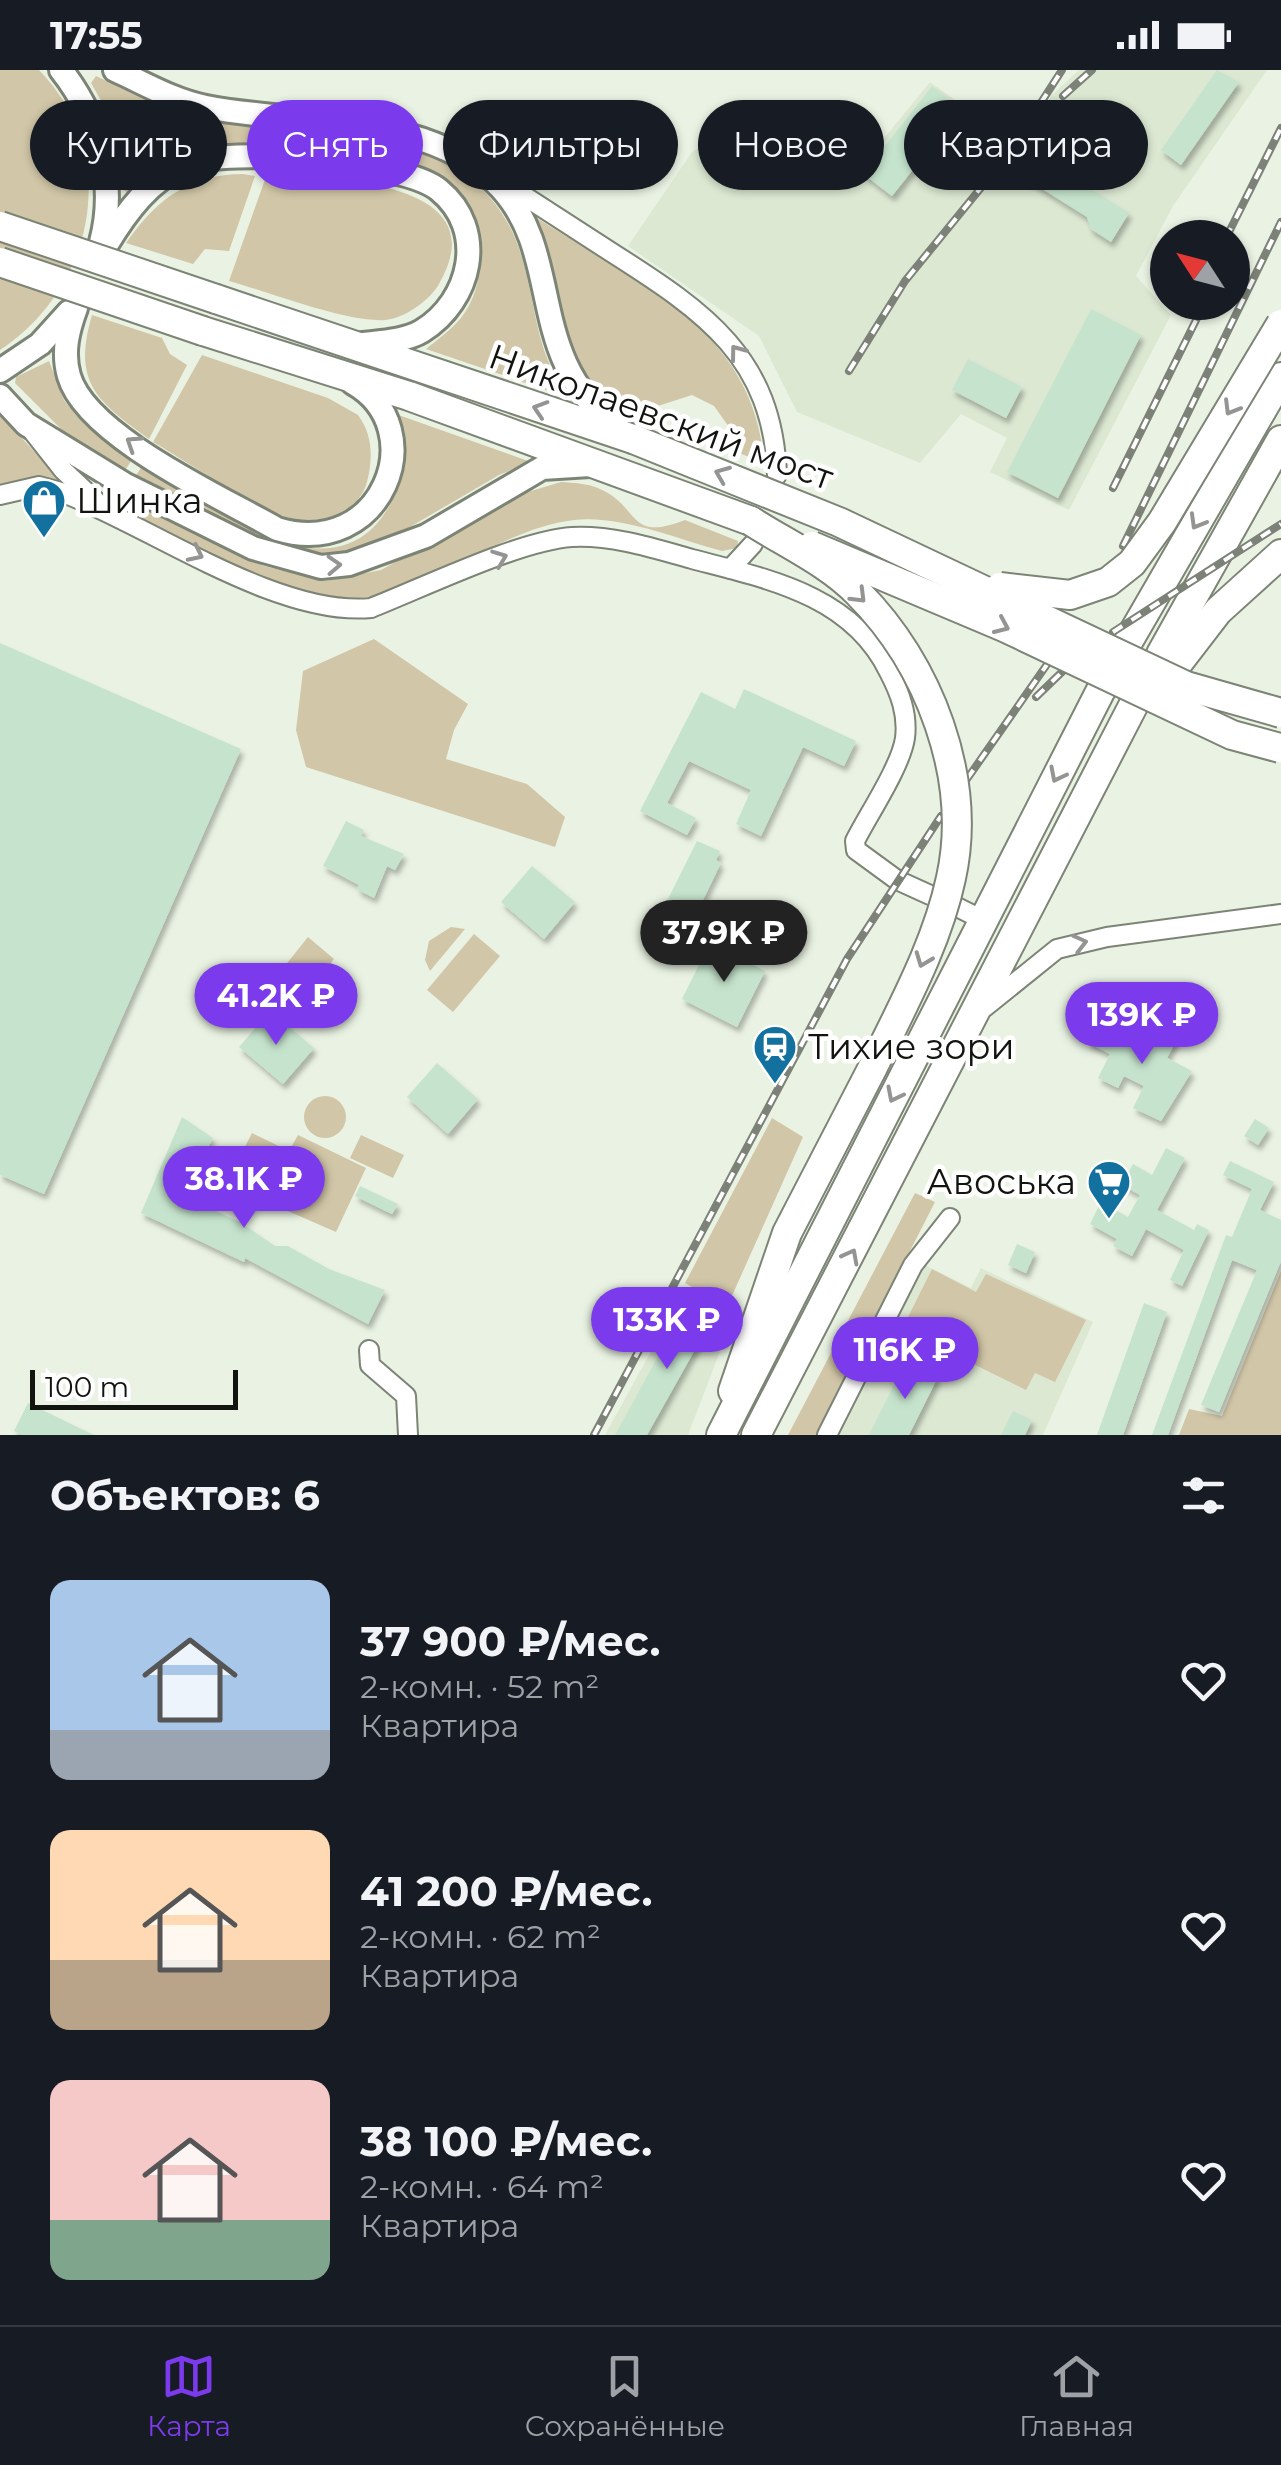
<!DOCTYPE html>
<html lang="ru">
<meta charset="utf-8">
<style>
:root{--surface:#171b24;--page:#242831;--text:#f1f3f6;--muted:#9ea1a6;--line:#363941;--accent:#7c3aed}
body{margin:0;font-family:Montserrat,sans-serif;background:var(--page);color:var(--text);height:100vh;display:flex;flex-direction:column;font-size:38px;white-space:nowrap}
*{box-sizing:border-box;margin:0}
p{font-size:32px;color:var(--muted)}
.icon{flex:none;width:55px;height:55px;fill:none;stroke:currentColor;stroke-width:2;stroke-linecap:round;stroke-linejoin:round}
.map{position:relative;height:1365px;overflow:hidden}
.sheet{display:flex;flex-direction:column;background:var(--surface);flex:1}
.sheet>*{flex:none}
.guide{position:absolute;left:30px;top:30px;width:1222px;height:90px;display:flex;gap:20px}
.needle{width:65px;rotate:306deg}
.fabs{position:absolute;left:1150px;top:150px;display:grid;gap:20px}
.fabs a{display:grid;place-items:center;width:100px;height:100px;border-radius:50%;background:var(--surface);box-shadow:0 2px 8px #0004;font-size:50px}
.scale{position:absolute;left:30px;bottom:25px;width:208px;box-sizing:border-box;padding-left:10px;border:5px solid #11140f;border-top:0;font-size:28px;line-height:35px;white-space:nowrap;color:#11140f;-webkit-text-stroke:8px #fff;paint-order:stroke}
.price{position:absolute;translate:-50% -85px;padding:0 22px;border-radius:35px;background:var(--accent);color:#fff;font-size:32px;line-height:65px;filter:drop-shadow(0 2px 5px #0008)}
.price::after{content:'';position:absolute;left:50%;top:60px;width:30px;height:22px;margin-left:-15px;background:inherit;clip-path:polygon(0 0,100% 0,50% 100%)}
.price.selected{background:#222;color:#fff}
ul{padding:0;list-style:none}
li{display:flex;align-items:center;gap:30px;height:250px;padding:0 50px}
li span{display:grid;place-items:center;flex:none;width:280px;height:200px;border-radius:20px;color:#555}
li>.icon{margin-inline-start:auto}
span .icon{width:120px;height:120px;fill:#fffc;stroke-width:1}
li b{font-size:42px}
h2{display:flex;justify-content:space-between;align-items:center;height:120px;padding:0 50px;font-size:42px}
.chip{padding:0 35px;border-radius:45px;background:var(--surface);box-shadow:0 2px 8px #0004;font-size:35px;line-height:90px}
.chip.selected{background:var(--accent);color:#fff}
.status{display:flex;justify-content:space-between;align-items:center;height:70px;padding:0 50px;background:var(--surface);direction:ltr}
.status svg{height:28px;fill:currentColor}
.dock{display:flex;justify-content:space-around;align-items:center;height:140px;border-top:2px solid var(--line);background:var(--surface);font-size:28px;color:var(--muted)}
.dock a{display:grid;justify-items:center;gap:5px}
.dock .selected{color:var(--accent)}
.map>svg:first-child{display:block}
.built{fill:#dce8d2}
.green{fill:#d1c6a7}
.building{fill:#c6e4cd;filter:url(#shadow)}
.lines{fill:none;stroke-linecap:round;stroke-linejoin:round}
.minor-casing{stroke:#7c8476;stroke-width:22}
.secondary-casing{stroke:#7c8476;stroke-width:28}
.primary-casing{stroke:#7c8476;stroke-width:32}
.trunk-casing{stroke:#7c8476;stroke-width:32}
.minor{stroke:#fff;stroke-width:18}
.secondary{stroke:#fff;stroke-width:22}
.primary{stroke:#fff;stroke-width:28}
.trunk{stroke:#fff;stroke-width:28}
.rail-casing{stroke:#7c8278;stroke-width:8}
.rail{stroke:#fff;stroke-width:4;stroke-dasharray:11;stroke-linecap:butt}
.primary-bridge-casing{stroke:#7c8476;stroke-width:32;stroke-linecap:butt}
.primary-bridge{stroke:#fff;stroke-width:28}
.oneway{stroke:#949593}
.labels{text-anchor:middle;stroke-width:9;stroke-linejoin:round;paint-order:stroke}
.street-label{font-size:35px;fill:#11140f;stroke:#fff}
.poi-label{font-size:35px;fill:#11140f;stroke:#fff;text-anchor:start}
</style>
<div class="status"><b>17:55</b><svg viewBox="0 0 49 12"><path d="M0 12V9h3v3zM5 12V6h3v6zM10 12V3h3v9zM15 12V0h3v12zM26 1h20v11H26zM47 4h2v5h-2z"/></svg></div>
<div class="map">
<svg width="1281" height="1365" viewBox="0 0 1281 1365">
<defs>
<filter id="shadow"><feDropShadow dx="3" dy="5.5" stdDeviation="2.5" flood-color="#0004"/></filter>
</defs>
<rect width="100%" height="100%" fill="#eaf3e3"/>
<g class="built">
<polygon points="1079,0 1267,0 1173,136 1136,206 1171,245 1069,440 990,402 1007,368 961,344 920,393 797,342 759,266 628,176 692,82 732,55 867,89 930,12 1018,75 1052,25"/>
<polygon points="921,1193 971,1218 981,1198 1093,1252 1043,1365 834,1365"/>
<polygon points="686,1218 734,1245 688,1365 605,1365"/>
</g>
<g class="green">
<path d="M0,0H39C123,86 94,218 0,280Z"/>
<path d="M96,6L168,40L263,57L262,76C206,74 171,87 127,122L122,119L108,43L91,13Z"/>
<path d="M277,56C369,69 478,71 517,173C529,204 532,237 541,270C546,289 556,308 564,326L426,279C438,269 451,260 461,248C499,198 476,120 422,96C379,77 321,81 275,77Z"/>
<path d="M268,101C328,109 498,109 440,212C432,229 404,249 385,250C347,253 269,222 229,211Z"/>
<path d="M243,104L255,106L229,181L205,179L193,194L126,173C156,130 189,104 243,104Z"/>
<path d="M532,145C633,210 755,258 764,393L724,377L729,357L714,336L692,325L630,345C560,302 552,218 532,145Z"/>
<path d="M92,245L162,268L170,284L187,295L149,369C97,331 72,313 92,245Z"/>
<path d="M202,285L328,328L358,345C373,365 373,388 367,412C359,443 319,456 290,448C258,440 186,391 153,372Z"/>
<polygon points="49,291 64,330 77,346 133,388 124,402 72,370 15,313 16,307"/>
<path d="M393,343L531,392L499,405L374,478L327,487L257,469L134,408L143,395C210,435 338,540 393,429C408,399 409,373 393,343Z"/>
<polygon points="0,345 66,415 26,410 0,417"/>
<path d="M561,412C573,413 588,413 600,419C640,436 627,473 685,450L738,471L737,478L722,481C676,469 622,445 574,450C500,458 422,528 352,528C276,528 185,473 120,435L126,427L264,496L325,511L381,500L511,427Z"/>
<polygon points="374,569 468,634 454,660 446,689 527,714 565,747 555,777 306,697 296,660 303,601"/>
<polygon points="451,857 465,859 430,901 425,890 429,871"/>
<polygon points="474,864 500,886 453,942 427,920"/>
<polygon points="308,867 334,889 302,928 276,907"/>
<circle cx="325" cy="1047" r="21"/>
<polygon points="772,1048 803,1067 727,1237 685,1213"/>
<polygon points="252,1063 289,1081 298,1065 366,1098 336,1162 226,1114"/>
<polygon points="361,1065 404,1085 393,1108 350,1088"/>
<polygon points="915,1123 935,1132 816,1365 788,1365"/>
<polygon points="932,1199 976,1222 986,1204 1086,1250 1055,1312 1035,1303 1026,1320 902,1259"/>
<polygon points="1281,1201 1281,1365 1179,1365 1189,1339 1222,1346"/>
</g>
<g class="building">
<polygon points="1217,0 1239,12 1181,95 1161,80"/>
<polygon points="932,16 961,39 892,126 863,104"/>
<polygon points="1023,76 1129,143 1111,172 1091,159 1087,147 1009,98"/>
<polygon points="1091,239 1141,265 1058,428 1007,402"/>
<polygon points="968,289 1022,317 1006,348 952,320"/>
<polygon points="0,573 241,679 44,1124 0,1105"/>
<polygon points="744,619 856,671 844,696 803,677 761,766 736,754 751,720 689,691 667,733 696,748 687,765 640,741 701,622 735,639"/>
<polygon points="346,751 364,760 361,766 404,784 395,800 387,796 374,828 357,819 359,815 323,796"/>
<polygon points="697,771 720,781 716,790 721,793 698,840 692,838 687,848 664,837"/>
<polygon points="532,796 575,832 544,869 501,832"/>
<polygon points="710,873 765,901 737,957 682,929"/>
<polygon points="270,941 314,978 283,1014 239,977"/>
<polygon points="1098,951 1148,977 1158,957 1178,967 1167,988 1192,1001 1161,1051 1133,1038 1144,1016 1124,1006 1118,1018 1098,1008 1110,984 1087,972"/>
<polygon points="437,993 478,1029 448,1064 407,1027"/>
<polygon points="182,1047 213,1068 182,1126 240,1152 275,1176 288,1176 329,1199 385,1220 368,1254 245,1188 244,1192 141,1143"/>
<polygon points="1255,1049 1269,1058 1258,1075 1244,1066"/>
<polygon points="1166,1078 1185,1088 1157,1140 1194,1160 1197,1154 1209,1160 1182,1216 1170,1210 1184,1180 1146,1159 1132,1186 1113,1176 1117,1169 1090,1154 1101,1132 1128,1147 1140,1125 1122,1115 1133,1094 1152,1105"/>
<polygon points="1230,1091 1274,1112 1260,1140 1281,1150 1281,1191 1219,1342 1201,1335 1257,1200 1232,1190 1168,1365 1152,1365 1226,1165 1232,1167 1252,1119 1223,1105"/>
<polygon points="360,1116 398,1134 392,1144 355,1126"/>
<polygon points="1017,1174 1035,1182 1026,1203 1008,1195"/>
<polygon points="702,1227 719,1237 647,1365 615,1365 672,1261 680,1265"/>
<polygon points="1144,1233 1167,1242 1123,1365 1097,1365"/>
<polygon points="906,1291 938,1307 909,1365 869,1365"/>
<polygon points="28,1333 94,1365 22,1365 14,1361"/>
<polygon points="1013,1341 1032,1350 1025,1365 1001,1365"/>
</g>
<g class="lines">
<defs>
<g id="minor">
<path d="M498,109C537,134 575,159 614,184C705,242 773,288 777,405"/>
<polyline points="33,362 63,400 96,431"/>
<path d="M0,425L39,416L61,422C150,456 277,547 371,538C422,518 521,470 572,467C613,465 653,478 692,489C768,509 852,525 889,602C900,623 908,644 905,668C901,696 868,745 855,771L856,780L897,810L930,825"/>
<polyline points="730,499 753,474"/>
<polyline points="957,837 983,850"/>
<polyline points="985,937 1057,879 1107,867 1281,844"/>
<polyline points="369,1280 370,1295 406,1326 408,1365"/>
<polyline points="827,1365 913,1195 950,1148"/>
</g>
<g id="secondary">
<path d="M61,0C99,48 117,112 101,172"/>
<path d="M115,0C144,13 174,31 206,37C301,56 430,41 501,118C565,188 524,288 618,358"/>
<path d="M107,174C127,141 149,111 186,94C227,76 405,91 439,120C488,160 471,231 422,261C404,272 375,272 355,275"/>
<path d="M76,238C68,260 62,282 69,306C86,366 223,428 277,459C383,491 433,358 353,313"/>
<polyline points="0,301 40,274 69,242"/>
<polyline points="0,326 26,354 124,414 253,478 321,497 349,494 426,466 542,398 590,395"/>
</g>
<g id="primary">
<polyline points="216,229 633,369"/>
<polyline points="203,261 409,326 751,451"/>
<polyline points="1178,593 1218,541 1281,484"/>
<polyline points="733,1321 787,1163 873,997"/>
</g>
<g id="trunk">
<polyline points="1129,570 1281,307"/>
<polyline points="1161,584 1281,370"/>
<polyline points="721,1365 1102,618"/>
<polyline points="756,1365 1134,634"/>
</g>
</defs>
<use href="#minor" class="minor-casing"/>
<use href="#secondary" class="secondary-casing"/>
<use href="#primary" class="primary-casing"/>
<use href="#trunk" class="trunk-casing"/>
<use href="#minor" class="minor"/>
<use href="#secondary" class="secondary"/>
<use href="#primary" class="primary"/>
<use href="#trunk" class="trunk"/>
<defs>
<g id="rail">
<polyline points="1063,26 1092,0"/>
<polyline points="1226,168 1281,58"/>
<polyline points="849,301 905,211 1006,87 1062,0"/>
<polyline points="1113,418 1205,232"/>
<polyline points="1123,476 1281,152"/>
<polyline points="1113,562 1281,454"/>
<polyline points="1036,627 1064,600"/>
<polyline points="967,709 1048,593"/>
<polyline points="594,1365 847,889 941,746"/>
</g>
</defs>
<use href="#rail" class="rail-casing"/>
<use href="#rail" class="rail"/>
<defs>
<g id="primary-bridge">
<polyline points="0,156 216,229"/>
<polyline points="0,192 203,261"/>
<polyline points="633,369 839,452 1186,616 1281,643"/>
<path d="M751,451C785,473 829,493 858,523C929,594 973,708 951,808C937,874 902,937 873,997"/>
<polyline points="812,476 1004,557 1232,665 1280,678"/>
<polyline points="1000,517 1070,525 1108,512 1132,493 1162,452 1281,254"/>
</g>
</defs>
<use href="#primary-bridge" class="primary-bridge-casing"/>
<use href="#primary-bridge" class="primary-bridge"/>
</g>
<defs><path id="oneway-chevron" d="M-2-3.5L2.5 0L-2 3.5" fill="none" stroke-width="1.6" stroke-linecap="round" stroke-linejoin="round" transform="scale(2.5)"/></defs>
<g class="oneway">
<use href="#oneway-chevron" transform="translate(737 282) rotate(-127)"/>
<use href="#oneway-chevron" transform="translate(1231 338) rotate(121)"/>
<use href="#oneway-chevron" transform="translate(540 339) rotate(-162)"/>
<use href="#oneway-chevron" transform="translate(133 373) rotate(-147)"/>
<use href="#oneway-chevron" transform="translate(722 404) rotate(-158)"/>
<use href="#oneway-chevron" transform="translate(1197 452) rotate(120)"/>
<use href="#oneway-chevron" transform="translate(196 484) rotate(26)"/>
<use href="#oneway-chevron" transform="translate(500 488) rotate(-21)"/>
<use href="#oneway-chevron" transform="translate(334 495) rotate(-3)"/>
<use href="#oneway-chevron" transform="translate(859 526) rotate(45)"/>
<use href="#oneway-chevron" transform="translate(1002 556) rotate(24)"/>
<use href="#oneway-chevron" transform="translate(1057 705) rotate(117)"/>
<use href="#oneway-chevron" transform="translate(1080 873) rotate(-14)"/>
<use href="#oneway-chevron" transform="translate(923 890) rotate(111)"/>
<use href="#oneway-chevron" transform="translate(894 1025) rotate(117)"/>
<use href="#oneway-chevron" transform="translate(851 1186) rotate(-62)"/>
</g>
<defs>
<symbol id="shop-pin" viewBox="-11 -11 22 30"><path d="M0 17L-7.5 6A9.5 9.5 0 1 1 7.5 6Z" fill="#12719f" stroke="#fff"/><path d="M-5-2.5h2.3a2.7 3.5 0 0 1 5.4 0H5L5.5 6h-11ZM-1.5-2.5h3a1.5 2.3 0 0 0-3 0Z" fill="#fff"/></symbol>
<symbol id="station-pin" viewBox="-11 -11 22 30"><path d="M0 17L-7.5 6A9.5 9.5 0 1 1 7.5 6Z" fill="#12719f" stroke="#fff"/><path d="M-3-6H3Q5-6 5-4V2Q5 4 3 4L4.5 6H3L1.5 4h-3L-3 6H-4.5L-3 4Q-5 4-5 2V-4Q-5-6-3-6ZM-3.5-4v3h7v-3ZM-3.5 1v1.5H-2V1ZM2 1v1.5H3.5V1Z" fill="#fff"/></symbol>
<symbol id="supermarket-pin" viewBox="-11 -11 22 30"><path d="M0 17L-7.5 6A9.5 9.5 0 1 1 7.5 6Z" fill="#12719f" stroke="#fff"/><path d="M-6-5.5h2.5l.6 2H6L4.5 2H-2.5L-4.4-4H-6ZM-1.5 3.2a1.3 1.3 0 1 0 .1 0ZM3 3.2a1.3 1.3 0 1 0 .1 0Z" fill="#fff"/></symbol>
</defs>
<g fill-rule="evenodd">
<use href="#shop-pin" x="19" y="406" width="50" height="68"/>
<use href="#station-pin" x="750" y="952" width="50" height="68"/>
<use href="#supermarket-pin" x="1084" y="1087" width="50" height="68"/>
</g>
<g class="labels">
<g class="street-label">
<text transform="translate(661 347) rotate(20)" y="12">Николаевский мост</text>
</g>
<g class="poi-label">
<text x="76" y="443">Шинка</text>
<text x="808" y="989">Тихие зори</text>
<text x="1076" y="1124" text-anchor="end">Авоська</text>
</g>
</g>
</svg>
<div class="fabs">
<a><svg class="needle" viewBox="-14 -14 28 28"><path d="M0-13l5 13h-10z" fill="#e53935"/><path d="M0 13l5-13h-10z" fill="#9ea1a6"/></svg></a>
</div>
<div class="scale">100 m</div>
<b class="price selected" style="left:724px;top:915px">37.9K ₽</b>
<b class="price" style="left:276px;top:978px">41.2K ₽</b>
<b class="price" style="left:1142px;top:997px">139K ₽</b>
<b class="price" style="left:244px;top:1161px">38.1K ₽</b>
<b class="price" style="left:667px;top:1302px">133K ₽</b>
<b class="price" style="left:905px;top:1332px">116K ₽</b>
<div class="guide">
<a class="chip">Купить</a>
<a class="chip selected">Снять</a>
<a class="chip">Фильтры</a>
<a class="chip">Новое</a>
<a class="chip">Квартира</a>
</div>
</div>
<section class="sheet">
<h2>Объектов: 6<svg class="icon" aria-label="filters" viewBox="0 0 24 24"><path d="M4 7h16M4 17h16"/><circle cx="9" cy="7" r="2"/><circle cx="15" cy="17" r="2"/></svg></h2>
<ul>
<li><span style="background:linear-gradient(#a9c7e8 75%,#9aa5b1 0)"><svg class="icon" aria-label="home" viewBox="0 0 24 24"><path d="M3 11l9-7 9 7M6 9v11h12V9"/></svg></span><div><b>37 900 ₽/мес.</b><p>2-комн. · 52 m²</p><p>Квартира</p></div><svg class="icon" aria-label="heart" viewBox="0 0 24 24"><path d="M12 20l-8-8c-3-5 5-10 8-4 3-6 11-1 8 4z"/></svg></li>
<li><span style="background:linear-gradient(#ffd9b3 65%,#b9a48a 0)"><svg class="icon" aria-label="home" viewBox="0 0 24 24"><path d="M3 11l9-7 9 7M6 9v11h12V9"/></svg></span><div><b>41 200 ₽/мес.</b><p>2-комн. · 62 m²</p><p>Квартира</p></div><svg class="icon" aria-label="heart" viewBox="0 0 24 24"><path d="M12 20l-8-8c-3-5 5-10 8-4 3-6 11-1 8 4z"/></svg></li>
<li><span style="background:linear-gradient(#f6c9c9 70%,#7fa58c 0)"><svg class="icon" aria-label="home" viewBox="0 0 24 24"><path d="M3 11l9-7 9 7M6 9v11h12V9"/></svg></span><div><b>38 100 ₽/мес.</b><p>2-комн. · 64 m²</p><p>Квартира</p></div><svg class="icon" aria-label="heart" viewBox="0 0 24 24"><path d="M12 20l-8-8c-3-5 5-10 8-4 3-6 11-1 8 4z"/></svg></li>
</ul>
</section>
<nav class="dock">
<a class="selected"><svg class="icon" aria-label="map" viewBox="0 0 24 24"><path d="M3 6l6-2 6 2 6-2v14l-6 2-6-2-6 2zM9 4v14M15 6v14"/></svg>Карта</a>
<a><svg class="icon" aria-label="saved" viewBox="0 0 24 24"><path d="M7 4h10v16l-5-4-5 4z"/></svg>Сохранённые</a>
<a><svg class="icon" aria-label="home" viewBox="0 0 24 24"><path d="M3 11l9-7 9 7M6 9v11h12V9"/></svg>Главная</a>
</nav>
